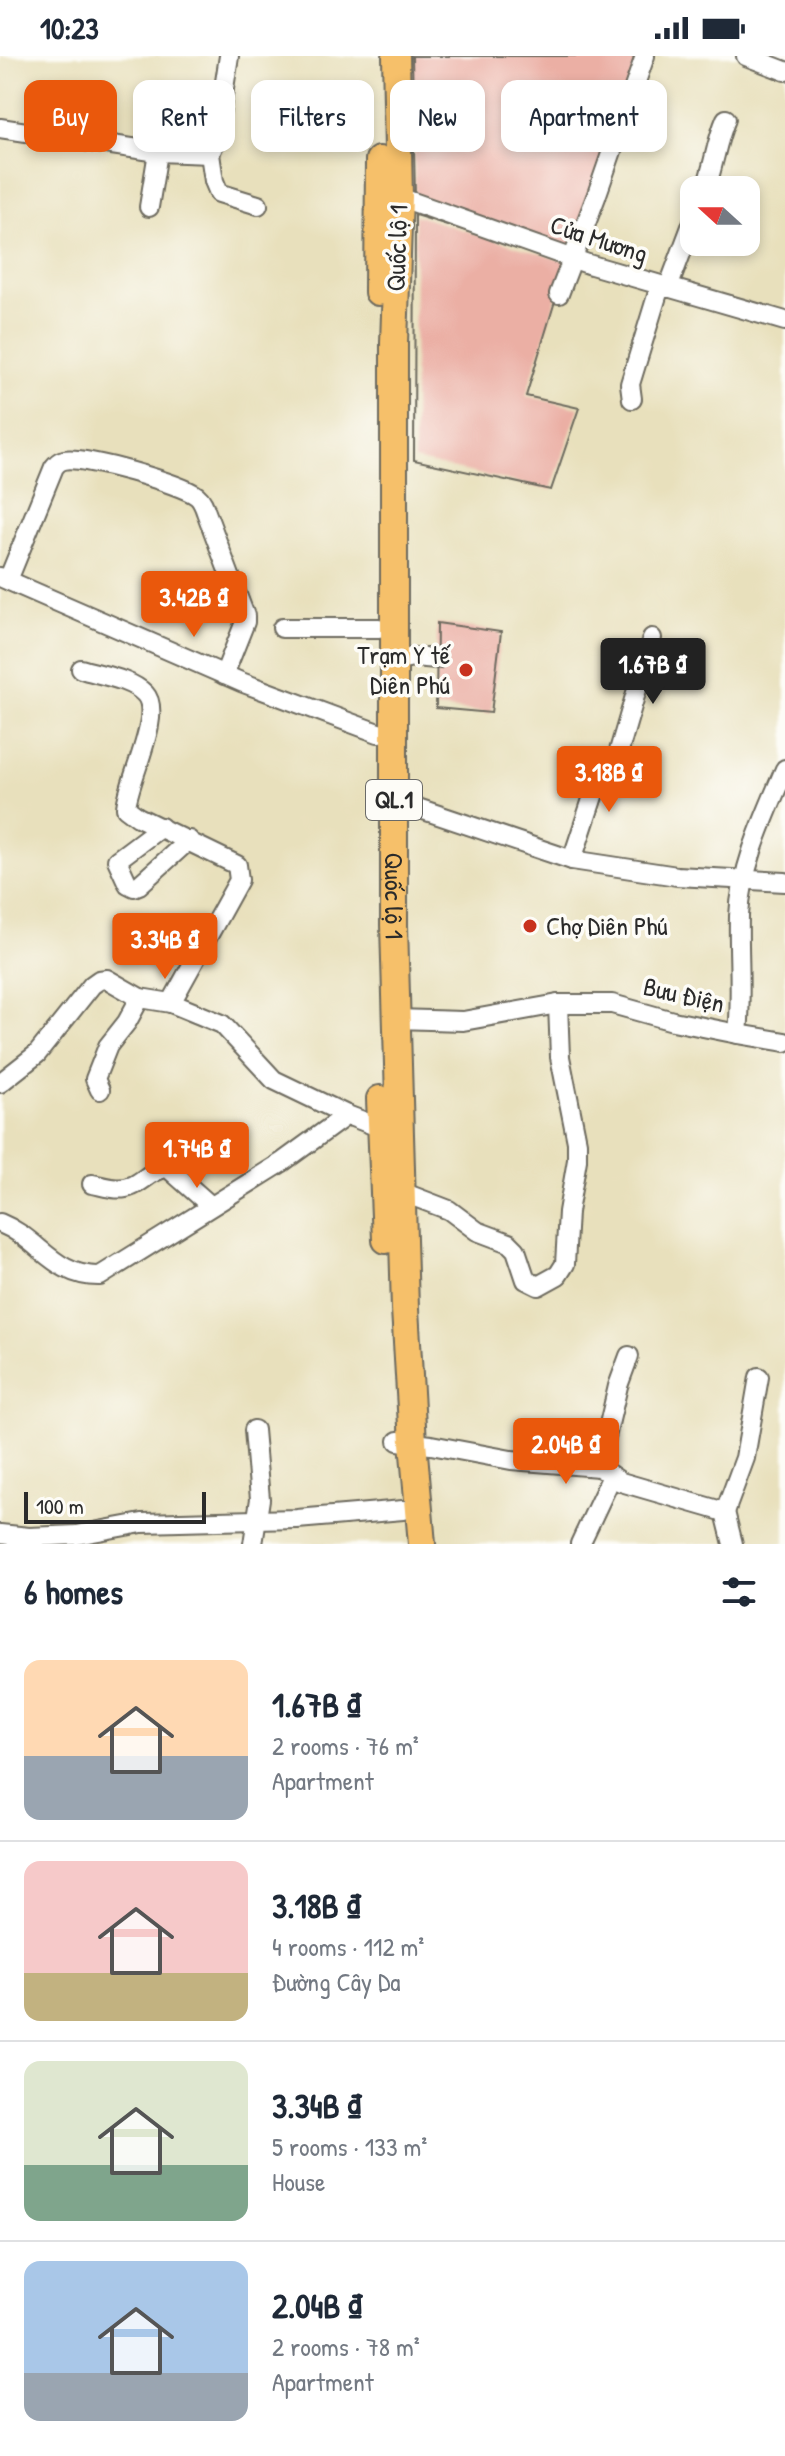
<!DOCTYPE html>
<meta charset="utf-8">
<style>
:root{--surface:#fff;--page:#f2f2f3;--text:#1f2937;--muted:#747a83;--line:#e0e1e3;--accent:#ea580c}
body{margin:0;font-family:"Patrick Hand",sans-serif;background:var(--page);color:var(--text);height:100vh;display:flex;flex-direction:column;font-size:30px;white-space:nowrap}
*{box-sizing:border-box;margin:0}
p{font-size:26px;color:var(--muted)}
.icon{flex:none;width:44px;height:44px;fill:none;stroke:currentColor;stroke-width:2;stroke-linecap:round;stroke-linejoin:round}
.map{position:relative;height:1488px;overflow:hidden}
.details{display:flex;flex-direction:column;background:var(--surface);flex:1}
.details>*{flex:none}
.banner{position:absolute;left:24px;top:24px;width:738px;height:72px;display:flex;gap:16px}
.needle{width:52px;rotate:291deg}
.buttons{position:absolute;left:680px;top:120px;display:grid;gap:16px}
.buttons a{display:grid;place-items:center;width:80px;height:80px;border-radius:16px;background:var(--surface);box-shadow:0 4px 12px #0003;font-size:40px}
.scale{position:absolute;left:24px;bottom:20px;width:182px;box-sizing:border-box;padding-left:8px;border:4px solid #2b2b2b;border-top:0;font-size:22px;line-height:28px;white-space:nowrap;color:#2b2b2b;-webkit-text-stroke:6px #fdfcf7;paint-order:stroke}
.price{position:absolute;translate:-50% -68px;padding:0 18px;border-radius:8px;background:var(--accent);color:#fff;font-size:26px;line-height:52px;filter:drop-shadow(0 2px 4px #0008)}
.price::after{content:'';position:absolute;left:50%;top:48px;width:24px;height:18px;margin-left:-12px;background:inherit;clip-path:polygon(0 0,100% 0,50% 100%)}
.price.selected{background:#222;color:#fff}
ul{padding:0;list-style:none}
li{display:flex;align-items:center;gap:24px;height:200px;padding:0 24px}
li+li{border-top:2px solid var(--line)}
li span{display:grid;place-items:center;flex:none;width:224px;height:160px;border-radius:16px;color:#555}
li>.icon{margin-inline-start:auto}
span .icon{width:96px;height:96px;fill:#fffc;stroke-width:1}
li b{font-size:34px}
h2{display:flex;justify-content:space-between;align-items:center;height:96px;padding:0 24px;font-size:34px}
.pill{padding:0 28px;border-radius:16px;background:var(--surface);box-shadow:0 4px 12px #0003;font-size:28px;line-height:72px}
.pill.selected{background:var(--accent);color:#fff}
.status{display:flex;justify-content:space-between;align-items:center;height:56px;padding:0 40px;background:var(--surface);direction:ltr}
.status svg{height:22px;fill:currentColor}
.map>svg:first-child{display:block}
.building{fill:#ebafa4}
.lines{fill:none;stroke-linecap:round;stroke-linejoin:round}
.minor-casing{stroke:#6d6a5e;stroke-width:22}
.highway-casing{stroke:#6d6a5e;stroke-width:30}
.minor{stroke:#fff;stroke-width:18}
.highway{stroke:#f6c06b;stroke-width:26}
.poi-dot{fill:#c8321e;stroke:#fdfcf7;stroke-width:3}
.labels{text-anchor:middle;stroke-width:7;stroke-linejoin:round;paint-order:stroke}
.shield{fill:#fdfcf7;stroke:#6a6a68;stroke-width:2}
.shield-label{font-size:24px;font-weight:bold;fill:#2b2b2b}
.street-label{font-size:26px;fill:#2b2b2b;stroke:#fdfcf7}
.poi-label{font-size:26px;fill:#2b2b2b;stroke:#fdfcf7;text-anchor:end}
</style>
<div class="status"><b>10:23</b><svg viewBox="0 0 49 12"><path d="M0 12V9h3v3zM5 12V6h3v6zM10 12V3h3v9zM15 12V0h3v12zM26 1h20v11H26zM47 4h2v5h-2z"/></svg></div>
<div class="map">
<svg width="785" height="1488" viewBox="0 0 785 1488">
<rect width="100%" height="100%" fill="#fdfcf7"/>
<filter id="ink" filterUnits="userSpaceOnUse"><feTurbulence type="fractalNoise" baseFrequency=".0125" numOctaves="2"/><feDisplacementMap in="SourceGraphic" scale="16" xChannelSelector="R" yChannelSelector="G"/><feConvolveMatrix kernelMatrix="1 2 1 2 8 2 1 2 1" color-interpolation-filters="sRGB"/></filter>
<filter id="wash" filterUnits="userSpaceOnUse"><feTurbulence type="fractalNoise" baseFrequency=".006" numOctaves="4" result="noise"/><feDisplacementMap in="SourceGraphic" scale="32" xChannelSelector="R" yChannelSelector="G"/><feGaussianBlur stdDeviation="1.8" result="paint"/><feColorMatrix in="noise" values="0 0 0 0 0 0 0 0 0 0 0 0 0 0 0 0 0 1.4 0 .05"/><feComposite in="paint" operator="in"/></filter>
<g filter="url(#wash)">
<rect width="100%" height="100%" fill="#e8e0bc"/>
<g id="blocks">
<g class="building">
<polygon points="412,0 641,0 573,195 415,140"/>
<polygon points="415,159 567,206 526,340 579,352 551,434 414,404"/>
<polygon points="437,567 501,576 491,657 436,652"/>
</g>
</g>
</g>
<g filter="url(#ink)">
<use href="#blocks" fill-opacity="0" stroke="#6d6a5e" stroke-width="2"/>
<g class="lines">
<defs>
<g id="minor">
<polyline points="746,0 785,15"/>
<polyline points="0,72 158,96 210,98 216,84 229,0"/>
<polyline points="210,98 214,125 219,137 258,149"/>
<path d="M705,134C714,110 716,86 726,63"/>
<polyline points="399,141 588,208 785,265"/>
<polyline points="149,151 158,96"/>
<polyline points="668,232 694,163"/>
<polyline points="559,238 596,141 645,0"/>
<polyline points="632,343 630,328 660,230"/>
<polyline points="0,521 241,626 378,677"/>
<path d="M8,524L54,411C58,407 58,405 64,404C82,399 182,428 197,440C202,444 204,450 206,456L245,560V566L224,619"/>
<polyline points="282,572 379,572"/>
<polyline points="394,605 413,601 437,603"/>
<path d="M81,613C100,619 131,623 145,638C164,658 127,726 126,752L138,761L237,809L239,824L171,947"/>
<polyline points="616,705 652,582"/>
<polyline points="394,744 572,804 677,820 785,826"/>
<polyline points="161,771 117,804 128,828 134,831 139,829 189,784"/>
<polyline points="572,804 599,722 607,709 616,705 643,712"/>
<path d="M396,963L463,965L558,948H612L673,965L738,978C742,938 738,900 739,860C741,810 766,758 785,713"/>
<polyline points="738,978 785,986"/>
<polyline points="0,1027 37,998 92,929 99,924 107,923 140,942 171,947 222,968 274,1024 347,1059"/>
<polyline points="100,1034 95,1023 108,990 127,966 140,942"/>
<path d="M92,1128C104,1130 119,1136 132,1130C144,1125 154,1112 168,1112L211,1150"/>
<polyline points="402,1136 449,1154 477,1175 509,1187 516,1194 526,1224 538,1230 558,1219 565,1208 568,1156 577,1104 577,1086 560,1001 558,948"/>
<path d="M0,1167C40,1183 54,1221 100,1220L281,1107L347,1059L381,1072"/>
<polyline points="398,1385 431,1389 511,1404 599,1411 621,1426 725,1456 733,1488"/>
<polyline points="599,1411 618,1330 629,1300"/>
<polyline points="725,1456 745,1402 759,1321"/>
<polyline points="0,1478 29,1481 77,1479 142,1467 297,1463 403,1454"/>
<polyline points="253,1488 260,1443 254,1374"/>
<polyline points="580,1488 611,1422"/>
</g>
<g id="highway">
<path id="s1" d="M396,0L399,141L394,287V869L405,1253L413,1386L422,1488"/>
<polyline points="378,236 379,104"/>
<polyline points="380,1043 386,1184"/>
</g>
</defs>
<use href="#minor" class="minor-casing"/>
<use href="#highway" class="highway-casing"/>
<use href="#minor" class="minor"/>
<use href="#highway" class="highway"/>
</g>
</g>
<g class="poi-dot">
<circle cx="466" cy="614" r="8"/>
<circle cx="530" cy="870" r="8"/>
</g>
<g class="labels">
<rect class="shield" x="366" y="724" width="56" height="40" rx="6"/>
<g class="shield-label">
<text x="394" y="752">QL.1</text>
</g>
<g class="street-label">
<text transform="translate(599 183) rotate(18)" y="9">Cửa Mương</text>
<text transform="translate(397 192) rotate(-88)" y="9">Quốc lộ 1</text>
<text dy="9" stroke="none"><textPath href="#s1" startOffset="840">Quốc lộ 1</textPath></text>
<text transform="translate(684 939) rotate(13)" y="9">Bưu Điện</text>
</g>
<g class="poi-label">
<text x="450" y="608">Trạm Y tế<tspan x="450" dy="30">Diên Phú</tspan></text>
<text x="546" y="879" text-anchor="start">Chợ Diên Phú</text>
</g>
</g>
</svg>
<div class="buttons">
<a><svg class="needle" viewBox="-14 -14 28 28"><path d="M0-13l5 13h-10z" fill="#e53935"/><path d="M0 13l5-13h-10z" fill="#747a83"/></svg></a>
</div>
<div class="scale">100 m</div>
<b class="price" style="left:194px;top:583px">3.42B ₫</b>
<b class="price selected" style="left:653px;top:650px">1.67B ₫</b>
<b class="price" style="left:609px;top:758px">3.18B ₫</b>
<b class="price" style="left:165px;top:925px">3.34B ₫</b>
<b class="price" style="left:197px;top:1134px">1.74B ₫</b>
<b class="price" style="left:566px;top:1430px">2.04B ₫</b>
<div class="banner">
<a class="pill selected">Buy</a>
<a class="pill">Rent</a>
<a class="pill">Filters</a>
<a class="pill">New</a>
<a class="pill">Apartment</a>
</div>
</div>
<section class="details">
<h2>6 homes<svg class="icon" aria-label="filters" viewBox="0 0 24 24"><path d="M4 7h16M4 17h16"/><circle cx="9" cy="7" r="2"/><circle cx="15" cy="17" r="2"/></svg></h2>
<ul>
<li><span style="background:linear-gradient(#ffd9b3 60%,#9aa5b1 0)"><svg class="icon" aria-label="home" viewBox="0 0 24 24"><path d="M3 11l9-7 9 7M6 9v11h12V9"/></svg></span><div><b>1.67B ₫</b><p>2 rooms · 76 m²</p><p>Apartment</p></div></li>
<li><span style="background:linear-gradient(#f6c9c9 70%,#c2b280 0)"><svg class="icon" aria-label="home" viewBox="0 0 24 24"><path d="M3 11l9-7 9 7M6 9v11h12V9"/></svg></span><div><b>3.18B ₫</b><p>4 rooms · 112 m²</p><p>Đường Cây Da</p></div></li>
<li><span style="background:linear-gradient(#dfe7d0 65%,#7fa58c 0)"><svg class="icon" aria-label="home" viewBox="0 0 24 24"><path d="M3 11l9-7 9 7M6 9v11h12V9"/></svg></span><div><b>3.34B ₫</b><p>5 rooms · 133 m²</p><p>House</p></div></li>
<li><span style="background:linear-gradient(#a9c7e8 70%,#9aa5b1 0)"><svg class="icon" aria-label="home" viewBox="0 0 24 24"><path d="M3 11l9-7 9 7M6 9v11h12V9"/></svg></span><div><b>2.04B ₫</b><p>2 rooms · 78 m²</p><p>Apartment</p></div></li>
</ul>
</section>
